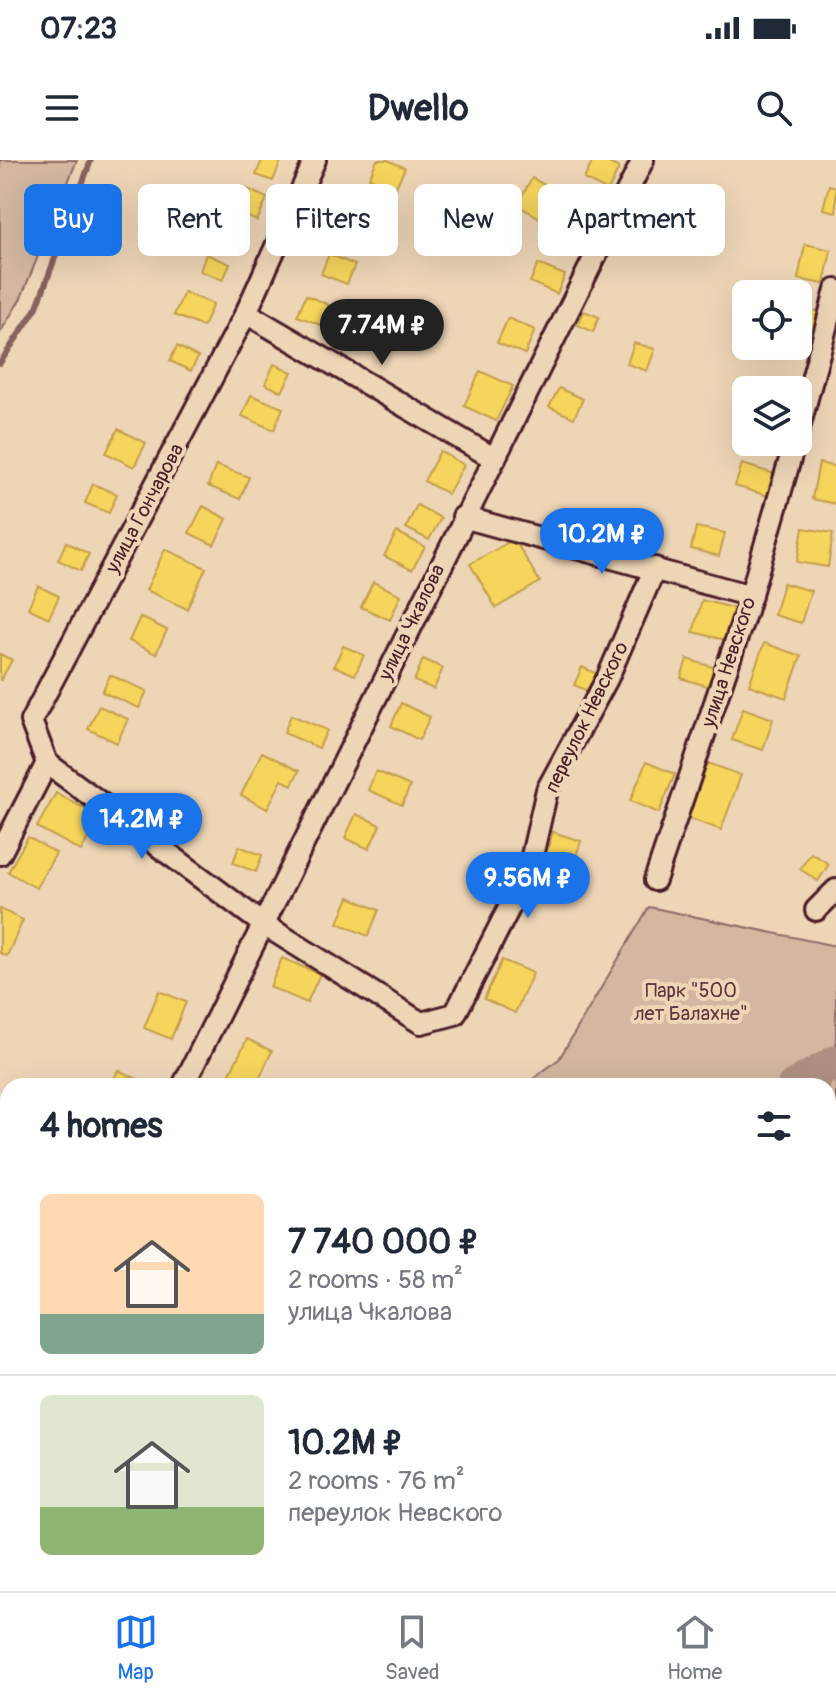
<!DOCTYPE html>
<meta charset="utf-8">
<style>
:root{--surface:#fff;--page:#f6f6f7;--text:#1f2937;--muted:#747a83;--line:#e0e1e3;--accent:#1a73e8}
body{margin:0;font-family:Pangolin,sans-serif;background:var(--page);color:var(--text);height:100vh;display:flex;flex-direction:column;font-size:30px;white-space:nowrap}
*{box-sizing:border-box;margin:0}
p{font-size:26px;color:var(--muted)}
.icon{flex:none;width:44px;height:44px;fill:none;stroke:currentColor;stroke-width:2;stroke-linecap:round;stroke-linejoin:round}
.map{position:relative;flex:1;overflow:hidden}
.sheet{position:absolute;left:0px;top:918px;width:836px;height:514px;display:flex;flex-direction:column;background:var(--surface);border-radius:24px 24px 0 0;box-shadow:0 8px 32px #0002}
.sheet>*{flex:none}
.hud{position:absolute;left:24px;top:24px;width:788px;height:72px;display:flex;gap:16px}
.controls{position:absolute;left:732px;top:120px;display:grid;gap:16px}
.controls a{display:grid;place-items:center;width:80px;height:80px;border-radius:12px;background:var(--surface);box-shadow:0 8px 32px #0002;font-size:40px}
.price{position:absolute;translate:-50% -68px;padding:0 18px;border-radius:28px;background:var(--accent);color:#fff;font-size:26px;line-height:52px;filter:drop-shadow(0 2px 4px #0008)}
.price::after{content:'';position:absolute;left:50%;top:48px;width:24px;height:18px;margin-left:-12px;background:inherit;clip-path:polygon(0 0,100% 0,50% 100%)}
.price.current{background:#222;color:#fff}
ul{padding:0;list-style:none}
li{display:flex;align-items:center;gap:24px;height:200px;padding:0 40px}
li+li{border-top:2px solid var(--line)}
li span{display:grid;place-items:center;flex:none;width:224px;height:160px;border-radius:12px;color:#555}
li>.icon{margin-inline-start:auto}
span .icon{width:96px;height:96px;fill:#fffc;stroke-width:1}
li b{font-size:34px}
h2{display:flex;justify-content:space-between;align-items:center;height:96px;padding:0 40px;font-size:34px}
.pill{padding:0 28px;border-radius:12px;background:var(--surface);box-shadow:0 8px 32px #0002;font-size:28px;line-height:72px}
.pill.current{background:var(--accent);color:#fff}
.status{display:flex;justify-content:space-between;align-items:center;height:56px;padding:0 40px;background:var(--surface);direction:ltr}
.status svg{height:22px;fill:currentColor}
header{display:flex;justify-content:space-between;align-items:center;height:104px;padding:0 40px;background:var(--surface);font-size:36px;font-weight:700}
.tabs{display:flex;justify-content:space-around;align-items:center;height:112px;border-top:2px solid var(--line);background:var(--surface);font-size:22px;color:var(--muted)}
.tabs a{display:grid;justify-items:center;gap:4px}
.tabs .current{color:var(--accent)}
.map>svg:first-child{display:block}
.built{fill:#e0c6aa}
.green{fill:#d3b7a0;stroke:#8e6b66;stroke-width:2}
.homes{fill:#f6d55c;stroke:#c29e4d;stroke-width:2}
.shops{fill:#d6604d;stroke:#ac4c43;stroke-width:2}
.industry{fill:#8c8c6e;stroke:#786b5a;stroke-width:2}
.lines{fill:none;stroke-linecap:round;stroke-linejoin:round}
.stream{stroke:#87625f;stroke-width:6}
.river{stroke:#af8f81;stroke-width:34}
.lane-casing{stroke:#4a1f2b;stroke-width:16}
.street-casing{stroke:#4a1f2b;stroke-width:26}
.primary-casing{stroke:#4a1f2b;stroke-width:38}
.lane{stroke:#eed5b6;stroke-width:10}
.street{stroke:#eed5b6;stroke-width:20}
.primary{stroke:#eed5b6;stroke-width:32}
.labels{text-anchor:middle;stroke-width:8;stroke-linejoin:round;paint-order:stroke}
.street-label{font-size:20px;fill:#4a1f2b;stroke:#eed5b6}
.park-label{font-size:20px;fill:#5f363d;stroke:#eed5b6}
</style>
<div class="status"><b>07:23</b><svg viewBox="0 0 49 12"><path d="M0 12V9h3v3zM5 12V6h3v6zM10 12V3h3v9zM15 12V0h3v12zM26 1h20v11H26zM47 4h2v5h-2z"/></svg></div>
<header><svg class="icon" aria-label="menu" viewBox="0 0 24 24"><path d="M4 6h16M4 12h16M4 18h16"/></svg>Dwello<svg class="icon" aria-label="search" viewBox="0 0 24 24"><circle cx="10" cy="10" r="6"/><path d="M15 15l6 6"/></svg></header>
<div class="map">
<svg width="836" height="1431" viewBox="0 0 836 1431">
<rect width="100%" height="100%" fill="#eed5b6"/>
<filter id="ink" filterUnits="userSpaceOnUse"><feTurbulence type="fractalNoise" baseFrequency=".0125" numOctaves="2"/><feDisplacementMap in="SourceGraphic" scale="16" xChannelSelector="R" yChannelSelector="G"/><feConvolveMatrix kernelMatrix="1 2 1 2 8 2 1 2 1" color-interpolation-filters="sRGB"/></filter>
<g filter="url(#ink)">
<polygon class="built" points="836,1088 836,1431 739,1431 740,1424 828,1424 828,1099"/>
<g class="green">
<polygon points="0,0 77,0 21,138 0,173"/>
<polygon points="649,747 836,786 836,1075 828,1086 828,926 524,926 559,899"/>
<polygon points="0,1392 8,1396 8,1424 66,1424 81,1431 0,1431"/>
<polygon points="669,1424 746,1424 745,1431 670,1431"/>
</g>
<g class="homes">
<polygon points="262,0 281,1 273,21 256,15"/>
<polygon points="377,0 388,0 405,8 395,29 369,18"/>
<polygon points="593,0 603,0 619,8 608,31 584,19"/>
<polygon points="532,18 565,36 551,64 517,45"/>
<polygon points="829,25 836,27 836,52 823,49"/>
<polygon points="241,26 267,38 257,61 231,50"/>
<polygon points="362,32 390,45 380,66 352,53"/>
<polygon points="805,84 831,90 824,124 798,119"/>
<polygon points="206,94 230,104 223,120 200,111"/>
<polygon points="329,94 355,105 347,124 321,114"/>
<polygon points="538,104 565,115 557,134 530,122"/>
<polygon points="184,132 213,144 203,167 174,155"/>
<polygon points="306,135 329,145 321,165 297,156"/>
<polygon points="798,147 821,152 812,193 783,186 798,186"/>
<polygon points="584,151 599,157 593,172 578,165"/>
<polygon points="508,158 535,170 525,194 497,183"/>
<polygon points="634,183 655,189 647,211 627,204"/>
<polygon points="177,186 198,197 191,211 170,201"/>
<polygon points="274,204 292,212 282,232 265,224"/>
<polygon points="480,211 513,226 496,261 464,246"/>
<polygon points="559,228 583,239 574,258 549,247"/>
<polygon points="251,235 283,248 274,270 242,256"/>
<polygon points="118,269 146,283 134,307 106,293"/>
<polygon points="440,291 464,305 448,334 424,321"/>
<polygon points="819,303 836,307 836,344 812,339"/>
<polygon points="742,304 775,314 768,336 735,326"/>
<polygon points="216,305 249,317 240,339 208,326"/>
<polygon points="93,324 117,334 109,353 85,343"/>
<polygon points="417,345 441,358 429,380 406,368"/>
<polygon points="203,346 227,359 214,385 189,373"/>
<polygon points="696,367 725,373 719,396 691,389"/>
<polygon points="803,368 833,373 828,407 797,402"/>
<polygon points="397,372 425,387 412,410 384,396"/>
<polygon points="514,379 540,422 496,448 470,404"/>
<polygon points="66,382 89,394 81,411 58,400"/>
<polygon points="165,389 206,408 187,449 146,430"/>
<polygon points="373,422 401,435 390,460 361,447"/>
<polygon points="783,423 811,431 801,463 774,455"/>
<polygon points="38,426 59,436 49,458 28,448"/>
<polygon points="702,440 733,448 725,480 693,472"/>
<polygon points="140,457 167,470 156,494 129,481"/>
<polygon points="764,483 801,496 786,538 749,525"/>
<polygon points="343,486 364,495 355,515 334,506"/>
<polygon points="0,494 12,500 1,520 0,520"/>
<polygon points="423,499 443,508 434,529 414,521"/>
<polygon points="687,499 716,508 710,527 681,518"/>
<polygon points="582,507 602,516 595,534 574,525"/>
<polygon points="110,515 147,531 139,548 102,532"/>
<polygon points="401,543 430,557 419,580 391,566"/>
<polygon points="99,546 128,559 117,583 88,569"/>
<polygon points="743,548 773,559 763,590 732,580"/>
<polygon points="291,555 327,570 319,588 284,573"/>
<polygon points="262,592 299,611 292,625 282,620 267,649 241,635"/>
<polygon points="646,602 675,614 659,653 630,641"/>
<polygon points="708,603 741,615 721,670 688,658"/>
<polygon points="376,611 410,626 402,645 368,630"/>
<polygon points="56,633 100,657 81,691 37,667"/>
<polygon points="356,654 380,665 369,689 345,678"/>
<polygon points="553,672 581,681 572,708 544,699"/>
<polygon points="28,677 56,693 36,728 8,712"/>
<polygon points="239,686 262,695 256,712 233,703"/>
<polygon points="811,693 829,704 818,721 800,709"/>
<polygon points="349,737 379,750 368,776 338,763"/>
<polygon points="0,749 23,760 7,796 0,793"/>
<polygon points="282,798 320,814 307,843 270,827"/>
<polygon points="502,800 533,813 515,853 484,839"/>
<polygon points="159,831 186,842 171,879 144,868"/>
<polygon points="247,879 272,891 256,926 230,913"/>
<polygon points="118,910 148,924 147,926 111,926"/>
</g>
<polygon class="shops" points="0,1194 8,1197 8,1218 0,1235"/>
<g class="industry">
<polygon points="834,1196 836,1196 836,1349 828,1348 828,1246"/>
<polygon points="836,1389 836,1431 830,1431"/>
<polygon points="770,1424 794,1424 793,1431 769,1431"/>
</g>
<g class="lines">
<polyline class="stream" points="0,203 37,147 91,0"/>
<polyline class="river" points="794,926 836,902"/>
<defs>
<g id="lane">
<polyline points="379,1424 401,1431"/>
<polyline points="658,1424 659,1431"/>
<polyline points="442,1431 454,1424"/>
<polyline points="527,1431 528,1424"/>
<polyline points="807,1431 808,1424"/>
</g>
<g id="street">
<polyline points="246,153 495,299"/>
<polyline points="798,272 836,130"/>
<polyline points="463,357 751,436"/>
<polyline points="47,603 263,764 421,863 455,854 529,709 547,630 607,519 655,408"/>
<polyline points="0,694 47,603 31,561 246,153 315,0"/>
<polyline points="655,720 746,451 795,282"/>
<polyline points="816,750 836,730"/>
<polyline points="183,926 643,0"/>
<polyline points="0,1138 8,1140"/>
<polyline points="0,1297 8,1281"/>
</g>
<g id="primary">
<polyline points="0,1375 8,1378"/>
<polyline points="105,1424 120,1431"/>
</g>
</defs>
<use href="#lane" class="lane-casing"/>
<use href="#street" class="street-casing"/>
<use href="#primary" class="primary-casing"/>
<use href="#lane" class="lane"/>
<use href="#street" class="street"/>
<use href="#primary" class="primary"/>
</g>
</g>
<g class="labels">
<g class="street-label">
<text transform="translate(144 348) rotate(-62)" y="7">улица Гончарова</text>
<text transform="translate(411 462) rotate(-64)" y="7">улица Чкалова</text>
<text transform="translate(728 502) rotate(-72)" y="7">улица Невского</text>
<text transform="translate(586 557) rotate(-64)" y="7">переулок Невского</text>
</g>
<g class="park-label">
<text x="691" y="837">Парк "500<tspan x="691" dy="23">лет Балахне"</tspan></text>
</g>
</g>
</svg>
<div class="controls">
<a><svg class="icon" aria-label="locate" viewBox="0 0 24 24"><circle cx="12" cy="12" r="6"/><path d="M12 2v4M12 18v4M2 12h4M18 12h4"/></svg></a>
<a><svg class="icon" aria-label="layers" viewBox="0 0 24 24"><path d="M12 4l9 5-9 5-9-5zM3 14l9 5 9-5"/></svg></a>
</div>
<b class="price current" style="left:382px;top:207px">7.74M ₽</b>
<b class="price" style="left:602px;top:416px">10.2M ₽</b>
<b class="price" style="left:142px;top:701px">14.2M ₽</b>
<b class="price" style="left:528px;top:760px">9.56M ₽</b>
<div class="hud">
<a class="pill current">Buy</a>
<a class="pill">Rent</a>
<a class="pill">Filters</a>
<a class="pill">New</a>
<a class="pill">Apartment</a>
</div>
<section class="sheet">
<h2>4 homes<svg class="icon" aria-label="filters" viewBox="0 0 24 24"><path d="M4 7h16M4 17h16"/><circle cx="9" cy="7" r="2"/><circle cx="15" cy="17" r="2"/></svg></h2>
<ul>
<li><span style="background:linear-gradient(#ffd9b3 75%,#7fa58c 0)"><svg class="icon" aria-label="home" viewBox="0 0 24 24"><path d="M3 11l9-7 9 7M6 9v11h12V9"/></svg></span><div><b>7 740 000 ₽</b><p>2 rooms · 58 m²</p><p>улица Чкалова</p></div></li>
<li><span style="background:linear-gradient(#dfe7d0 70%,#8fb573 0)"><svg class="icon" aria-label="home" viewBox="0 0 24 24"><path d="M3 11l9-7 9 7M6 9v11h12V9"/></svg></span><div><b>10.2M ₽</b><p>2 rooms · 76 m²</p><p>переулок Невского</p></div></li>
</ul>
</section>
</div>
<nav class="tabs">
<a class="current"><svg class="icon" aria-label="map" viewBox="0 0 24 24"><path d="M3 6l6-2 6 2 6-2v14l-6 2-6-2-6 2zM9 4v14M15 6v14"/></svg>Map</a>
<a><svg class="icon" aria-label="saved" viewBox="0 0 24 24"><path d="M7 4h10v16l-5-4-5 4z"/></svg>Saved</a>
<a><svg class="icon" aria-label="home" viewBox="0 0 24 24"><path d="M3 11l9-7 9 7M6 9v11h12V9"/></svg>Home</a>
</nav>
